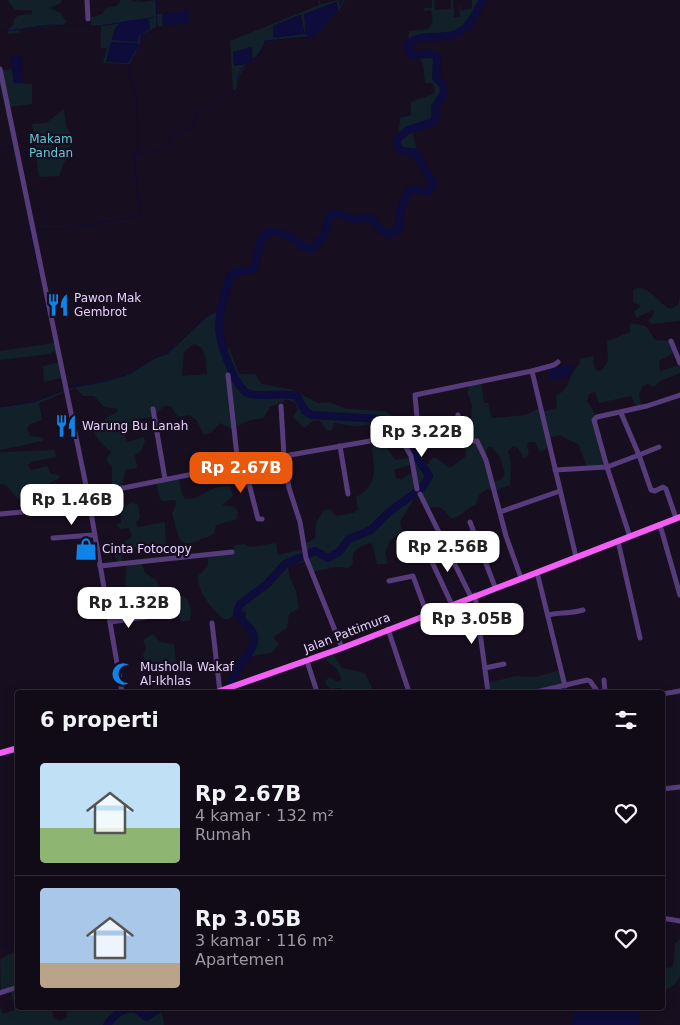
<!DOCTYPE html>
<html lang="id">
<meta charset="utf-8">
<style>
:root{--surface:#110a17;--page:#1e1824;--text:#f1f3f6;--muted:#9c9aa1;--line:#302b36;--accent:#ea580c}
body{margin:0;font-family:"DejaVu Sans",sans-serif;background:var(--page);color:var(--text);height:100vh;display:flex;flex-direction:column;font-size:19px;white-space:nowrap}
*{box-sizing:border-box;margin:0}
p{font-size:16px;color:var(--muted)}
.icon{flex:none;width:28px;height:28px;fill:none;stroke:currentColor;stroke-width:2;stroke-linecap:round;stroke-linejoin:round}
.map{position:relative;flex:1;overflow:hidden}
.sheet{position:absolute;left:15px;top:690px;width:650px;height:320px;display:flex;flex-direction:column;background:var(--surface);border-radius:5px;box-shadow:0 2px 12px #0003,0 0 0 1px var(--line)}
.sheet>*{flex:none}
.price{position:absolute;translate:-50% -42px;padding:0 11px;border-radius:10px;background:#fff;color:#222;font-size:16px;line-height:32px;filter:drop-shadow(0 1px 2px #0008)}
.price::after{content:'';position:absolute;left:50%;top:30px;width:15px;height:11px;margin-left:-8px;background:inherit;clip-path:polygon(0 0,100% 0,50% 100%)}
.price.on{background:var(--accent);color:#fff}
ul{padding:0;list-style:none}
li{display:flex;align-items:center;gap:15px;height:125px;padding:0 25px}
li+li{border-top:1px solid var(--line)}
li span{display:grid;place-items:center;flex:none;width:140px;height:100px;border-radius:5px;color:#555}
li>.icon{margin-inline-start:auto}
span .icon{width:60px;height:60px;fill:#fffc;stroke-width:1}
li b{font-size:21px}
h2{display:flex;justify-content:space-between;align-items:center;height:60px;padding:0 25px;font-size:21px}
.map>svg:first-child{display:block}
.green{fill:#122129;fill-rule:evenodd}
.water{fill:#0d0c3a}
.lines{fill:none;stroke-linecap:round;stroke-linejoin:round}
.stream{stroke:#0d0c3a;stroke-width:1}
.river{stroke:#0d0c3a;stroke-width:8}
.minor{stroke:#563c7b;stroke-width:5}
.major{stroke:#f35ff4;stroke-width:6}
.labels{text-anchor:middle;stroke-width:4.5;stroke-linejoin:round;paint-order:stroke}
.park-label{font-size:12px;fill:#61c8d6;stroke:#170e1f}
.poi-label{font-size:12px;fill:#e5d0fc;stroke:#170e1f;text-anchor:start}
.street-label{font-size:12px;fill:#e5d0fc;stroke:#170e1f}
</style>
<div class="map">
<svg width="680" height="1025" viewBox="0 0 680 1025">
<rect width="100%" height="100%" fill="#170e1f"/>
<g class="green">
<polygon points="8,0 62,0 61,3 50,8 61,13 66,22 63,25 24,29 19,30 19,33 8,34 7,31 13,25 14,19 19,15 32,14 32,10 15,10"/>
<polygon points="121,0 132,0 132,3 134,0 135,2 137,0 138,2 140,0 141,2 156,0 156,14 162,14 163,26 157,27 141,36 140,45 130,64 103,63 107,48 101,48 101,26 91,26 90,18 102,14 106,8 117,6"/>
<path d="M319,0L321,4L339,0L340,7L343,0H345V3L316,36L265,41C256,66 240,59 237,89L233,91L230,41L319,5ZM337,2L338,10L315,36L306,35L304,14ZM301,15L305,34L274,38L273,26ZM251,47L253,58L246,64L234,66L233,52Z"/>
<path d="M423,0L424,8H432V0H434L435,10L451,9V0H453L454,17H460L459,0L461,11L472,8V0H483C468,27 464,35 432,38C423,38 416,39 408,43L409,31L428,29C435,22 432,17 431,10L424,11Z"/>
<path d="M431,54L437,57L436,78L443,85L444,93L435,107V119L426,126L414,128L413,134L418,156L413,152L399,149L397,145C397,136 400,128 400,118L411,115V102L435,93L433,83H425L423,64L418,55Z"/>
<polygon points="12,69 14,83 32,84 32,104 9,107 62,378 44,382 43,366 59,362 54,351 50,354 0,360 0,351 54,343 0,84 0,71"/>
<polygon points="64,109 66,125 72,137 72,143 59,176 39,177 32,124 46,123"/>
<path d="M636,288C652,287 658,304 671,309L678,305L680,296V321L651,324L648,321L654,314L653,310L636,318L634,312L641,306L633,302V291Z"/>
<path d="M223,307L219,328L225,348H229L239,374H255L262,384L293,390L318,403L329,402L347,409L385,411L405,425L412,436L417,455L426,464H429V461L434,457L450,468L466,456L465,441L461,440L459,426L471,423L472,405L467,392L470,384L481,382L484,403H488L492,418L526,415L541,407L542,412L557,408L556,396C573,386 567,375 579,365L580,359L594,356C593,361 592,369 599,371L603,369L608,361L607,341L630,332V323L646,326L655,340L671,341L675,352L659,361L660,371L680,365V373L660,381L654,387L648,384L643,386L639,394L641,405L636,406L631,396L599,403L595,392L589,394L587,401L597,417L594,420L607,467L587,468L579,445L560,435L552,437L546,449L540,452L535,442H529L527,444L529,454L524,459L518,448L513,446L508,451L511,463L510,485L496,490L494,487C482,492 478,492 476,505C465,507 462,519 450,518C444,508 438,504 426,509L421,496L415,497L400,522L402,531L390,541L385,553L388,562L386,564H377L372,543C360,546 351,549 353,563L349,568L337,567L312,572L308,561L288,566L289,575L296,591L299,608L289,614L287,628L273,637L279,644L271,653L251,656L248,653L254,642V638L245,625L246,612L239,610L229,619H224C212,610 197,591 198,576L208,566V558L210,555L232,552L235,545L245,544L250,547L276,543L278,555L304,549L303,545L315,538L316,523L324,510L330,509L337,516L353,513L358,510L356,497C380,485 374,465 371,443L382,440L395,460L409,458L410,465L394,470L396,478L401,479L413,472C412,455 400,429 381,424C372,422 363,427 353,426C346,426 341,423 334,423L332,430L327,431L319,420L313,421L304,428L293,417L298,409L295,403L286,399L283,402L270,407L264,418L250,420L232,429L220,423L212,432L204,435L197,421L190,415L178,417L171,407C161,404 160,412 153,417L134,419L132,427L124,432L127,442L144,437L145,442L141,451L135,455L137,468L126,470L124,474L123,487L112,490V467L106,460L111,452L100,442L94,433L107,417L116,413L118,409L104,407L94,396H83L75,388L39,403L42,420L29,425L27,430L30,436L44,438L43,441L0,450V407L34,402L71,388L125,376L155,358L167,354L205,318ZM194,344C207,347 206,362 207,374L182,376L184,352ZM488,447H492L500,457L505,474L501,480L493,481L485,453Z"/>
<path d="M54,450L56,457L31,462L28,465L31,470L47,466L51,474L60,475L58,479L34,490L21,500C12,497 11,484 0,484V453L2,452Z"/>
<path d="M178,477L182,494L185,499C206,499 208,484 230,487L233,496L222,505L235,507L238,512L237,519L216,525L214,534C209,538 203,537 199,540C176,552 178,530 172,514L176,504L175,500L163,501L160,499L156,481Z"/>
<path d="M133,503L138,505L140,518L136,522L137,527L165,522L166,545L147,549L128,546L122,552V563L117,562L114,552L116,546L132,537L129,528L120,529L116,525L121,522C120,513 123,505 133,503Z"/>
<path d="M141,560L145,573L156,580L165,594L182,596L187,599L191,610L190,620L181,622L177,612H167L160,607L146,614L143,611L144,604C122,606 125,577 127,563Z"/>
<polygon points="153,634 160,642 174,644 176,663 153,669 146,666 143,654 146,648 143,640"/>
<polygon points="333,654 342,668 365,673 374,692 343,692 341,688 331,689 326,685 325,682 329,677 338,682 342,679 337,669 326,660 328,656"/>
<polygon points="557,671 562,671 563,688 558,692 488,692 487,683 516,676 535,677"/>
<polygon points="680,939 680,977 674,985 663,992 663,968 673,967 675,944"/>
<polygon points="17,950 18,1008 51,1008 54,1018 60,1021 67,1017 66,1008 133,1008 138,1010 161,1008 164,1025 0,1025 0,1007 3,1014 14,1010 15,1007 10,990 1,993 0,959"/>
</g>
<g class="water">
<polygon points="336,2 338,10 314,36 306,35 304,14"/>
<polygon points="189,10 189,23 163,26 162,14"/>
<polygon points="300,15 305,34 273,37 273,26"/>
<path d="M149,19L150,29L139,36L138,42L112,40C114,17 131,21 149,19Z"/>
<polygon points="111,42 138,43 139,45 128,63 106,62"/>
<polygon points="252,47 252,59 246,64 234,65 233,52"/>
<polygon points="21,55 23,83 14,83 10,57"/>
<polygon points="572,364 573,369 568,377 550,380 550,369"/>
<polygon points="574,1008 641,1008 638,1025 571,1025"/>
</g>
<g class="lines">
<g class="stream">
<polyline points="0,32 50,25 100,26 155,17"/>
<polyline points="0,149 13,145"/>
<polyline points="138,152 137,96 129,75 131,62 140,45 141,36 157,27 156,0"/>
<polyline points="35,230 65,229 140,216 134,155 164,149 167,146 169,137 192,128 196,114 237,89 238,76 241,69 262,52 265,41 316,36 342,7 345,0"/>
<polyline points="30,231 40,279"/>
<polyline points="69,388 107,381 131,373 155,358 167,354 205,318 223,307"/>
<polyline points="0,407 34,402 65,390"/>
<polyline points="0,757 18,752"/>
<polyline points="0,948 18,940"/>
</g>
<g class="river">
<path d="M231,692C227,670 259,652 254,635C251,626 241,622 237,613L240,604L266,585L285,564L315,551L328,558L339,552L349,539L371,530L389,512L422,488L429,476L403,435L388,422L382,419L312,415L305,411L297,396C283,392 257,398 247,393C234,385 219,342 219,327C219,316 226,279 234,273L254,269L261,239L269,232C291,230 295,247 312,249L325,234L329,216L334,213L353,219L372,218L379,228L388,234L399,229L400,212L408,191L416,189L428,193L434,184L415,152L401,151L397,145V139L408,130L433,122L435,119V107L444,93L443,85L436,78L437,57L431,54L412,55L407,45C420,31 447,42 463,30C473,22 477,10 483,0"/>
<path d="M107,1025C114,1015 123,1006 136,1009L146,1017L160,1008"/>
</g>
<g class="minor">
<polyline points="87,0 88,19"/>
<polyline points="0,69 88,495 122,692"/>
<polyline points="671,341 680,363"/>
<polyline points="532,371 554,365 558,362"/>
<polyline points="228,375 238,465"/>
<polyline points="281,406 284,456 376,440 477,441 486,460 506,536 521,578"/>
<polyline points="153,409 165,479"/>
<polyline points="458,415 461,440"/>
<polyline points="401,439 411,456 417,489"/>
<polyline points="419,440 415,395 532,371 576,557"/>
<polyline points="340,446 348,494"/>
<polyline points="659,447 639,455 651,490 655,491 663,487 666,489 676,518"/>
<polyline points="244,464 258,519 262,519"/>
<polyline points="555,470 607,467 639,455 621,413"/>
<polyline points="420,494 471,597"/>
<polyline points="88,495 284,456 289,488 300,522 306,558 342,648"/>
<polyline points="500,512 560,491"/>
<polyline points="0,514 89,506"/>
<polyline points="470,522 495,587"/>
<polyline points="660,525 680,595"/>
<polyline points="630,537 607,467 594,420 597,417 647,406 680,395"/>
<polyline points="53,538 93,535"/>
<polyline points="618,541 640,638"/>
<polyline points="426,549 452,605"/>
<polyline points="406,557 442,542"/>
<polyline points="100,566 232,552"/>
<polyline points="537,572 565,686"/>
<polyline points="389,581 413,576 427,614"/>
<polyline points="475,595 488,692"/>
<path d="M548,615C560,612 570,614 583,610"/>
<polyline points="110,622 146,617"/>
<polyline points="212,623 220,692"/>
<polyline points="388,629 409,692"/>
<polyline points="307,661 317,692"/>
<polyline points="485,668 504,664"/>
<polyline points="604,680 605,692"/>
<polyline points="536,692 587,680 590,681 598,692"/>
<polyline points="662,694 680,691"/>
<polyline points="662,789 680,787"/>
<polyline points="662,918 680,921"/>
<polyline points="0,993 18,987"/>
</g>
<g class="major">
<polyline points="217,692 342,648 680,517"/>
<polyline points="0,753 18,748"/>
</g>
</g>
<defs>
<symbol id="restaurant-bare" viewBox="-9 -9 18 18"><path d="M-5-6h1v4h1v-4h1v4h1v-4h1v5L-1.5 .5V6h-2V.5L-5-1ZM5-6V6H3V1.5H1.5Q1.5-4 5-6Z" fill="#1083e8" stroke="#170e1f" stroke-width="2.5" paint-order="stroke"/></symbol>
<symbol id="shop-bare" viewBox="-9 -9 18 18"><path d="M-5-2.5h2.3a2.7 3.5 0 0 1 5.4 0H5L5.5 6h-11ZM-1.5-2.5h3a1.5 2.3 0 0 0-3 0Z" fill="#1083e8" stroke="#170e1f" stroke-width="2.5" paint-order="stroke"/></symbol>
<symbol id="mosque-bare" viewBox="-9 -9 18 18"><path d="M3.5-4.9A6 6 0 1 0 3.5 4.9A5 5 0 1 1 3.5-4.9Z" fill="#1083e8" stroke="#170e1f" stroke-width="2.5" paint-order="stroke"/></symbol>
</defs>
<g fill-rule="evenodd">
<use href="#restaurant-bare" x="42" y="289" width="32" height="32"/>
<use href="#restaurant-bare" x="50" y="410" width="32" height="32"/>
<use href="#shop-bare" x="70" y="533" width="32" height="32"/>
<use href="#mosque-bare" x="107" y="658" width="32" height="32"/>
</g>
<g class="labels">
<g class="park-label">
<text x="51" y="143">Makam<tspan x="51" dy="14">Pandan</tspan></text>
</g>
<g class="poi-label">
<text x="74" y="302">Pawon Mak<tspan x="74" dy="14">Gembrot</tspan></text>
<text x="82" y="430">Warung Bu Lanah</text>
<text x="102" y="553">Cinta Fotocopy</text>
<text x="140" y="671">Musholla Wakaf<tspan x="140" dy="14">Al-Ikhlas</tspan></text>
</g>
<g class="street-label">
<text transform="translate(347 633) rotate(-21)" y="4">Jalan Pattimura</text>
</g>
</g>
</svg>
<b class="price" style="left:422px;top:458px">Rp 3.22B</b>
<b class="price on" style="left:241px;top:494px">Rp 2.67B</b>
<b class="price" style="left:72px;top:526px">Rp 1.46B</b>
<b class="price" style="left:448px;top:573px">Rp 2.56B</b>
<b class="price" style="left:129px;top:629px">Rp 1.32B</b>
<b class="price" style="left:472px;top:645px">Rp 3.05B</b>
<section class="sheet">
<h2>6 properti<svg class="icon" aria-label="filters" viewBox="0 0 24 24"><path d="M4 7h16M4 17h16"/><circle cx="9" cy="7" r="2"/><circle cx="15" cy="17" r="2"/></svg></h2>
<ul>
<li><span style="background:linear-gradient(#bfe0f5 65%,#8fb573 0)"><svg class="icon" aria-label="home" viewBox="0 0 24 24"><path d="M3 11l9-7 9 7M6 9v11h12V9"/></svg></span><div><b>Rp 2.67B</b><p>4 kamar · 132 m²</p><p>Rumah</p></div><svg class="icon" aria-label="heart" viewBox="0 0 24 24"><path d="M12 20l-8-8c-3-5 5-10 8-4 3-6 11-1 8 4z"/></svg></li>
<li><span style="background:linear-gradient(#a9c7e8 75%,#b9a48a 0)"><svg class="icon" aria-label="home" viewBox="0 0 24 24"><path d="M3 11l9-7 9 7M6 9v11h12V9"/></svg></span><div><b>Rp 3.05B</b><p>3 kamar · 116 m²</p><p>Apartemen</p></div><svg class="icon" aria-label="heart" viewBox="0 0 24 24"><path d="M12 20l-8-8c-3-5 5-10 8-4 3-6 11-1 8 4z"/></svg></li>
</ul>
</section>
</div>
